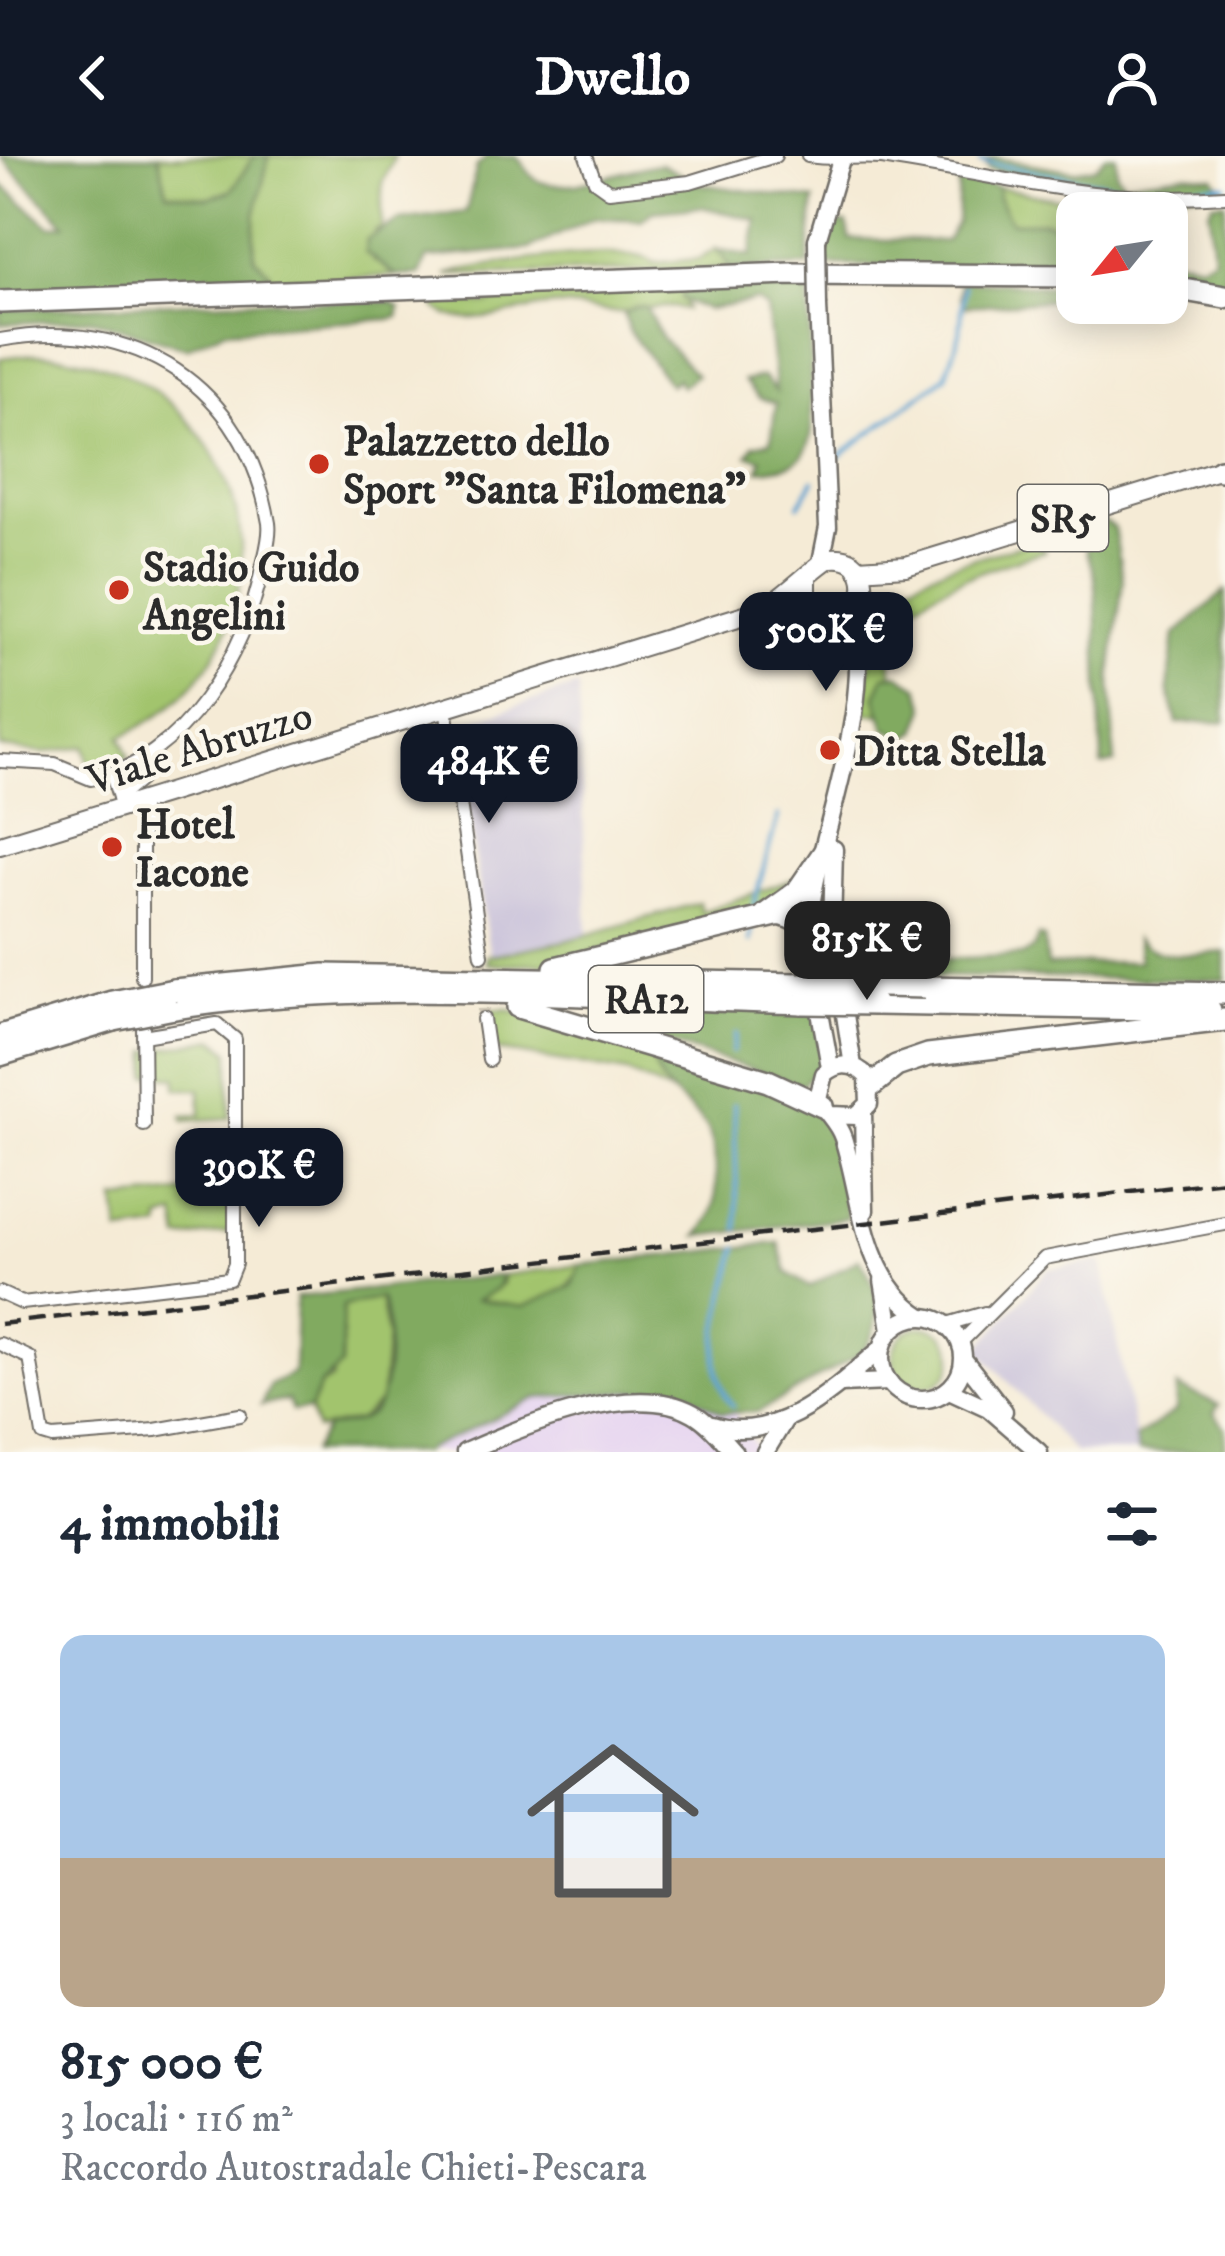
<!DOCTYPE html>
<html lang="it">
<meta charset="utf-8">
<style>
:root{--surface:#fff;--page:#f2f2f3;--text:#1f2937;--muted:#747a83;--line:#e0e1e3;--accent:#111827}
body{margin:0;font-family:"IM FELL DW Pica",serif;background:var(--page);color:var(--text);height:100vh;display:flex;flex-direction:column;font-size:45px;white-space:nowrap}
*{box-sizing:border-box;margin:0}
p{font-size:39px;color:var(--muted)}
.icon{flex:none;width:66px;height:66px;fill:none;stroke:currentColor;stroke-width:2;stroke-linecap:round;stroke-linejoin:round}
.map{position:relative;height:1296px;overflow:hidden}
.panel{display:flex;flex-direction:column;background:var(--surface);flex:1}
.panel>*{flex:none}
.needle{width:78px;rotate:240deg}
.fabs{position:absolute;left:1056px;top:36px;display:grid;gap:24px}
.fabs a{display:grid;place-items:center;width:132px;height:132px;border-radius:24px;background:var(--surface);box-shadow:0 6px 30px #0003;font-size:60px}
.price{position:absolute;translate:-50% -102px;padding:0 27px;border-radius:24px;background:var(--accent);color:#fff;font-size:39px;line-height:78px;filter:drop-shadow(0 3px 6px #0008)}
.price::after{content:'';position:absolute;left:50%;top:72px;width:36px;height:27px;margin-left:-18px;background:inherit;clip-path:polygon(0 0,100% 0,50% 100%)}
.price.selected{background:#222;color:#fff}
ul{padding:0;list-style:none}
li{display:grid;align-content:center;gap:24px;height:636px;padding:0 60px}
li+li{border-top:3px solid var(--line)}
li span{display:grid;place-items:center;height:372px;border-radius:24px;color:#555}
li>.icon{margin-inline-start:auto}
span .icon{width:216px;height:216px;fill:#fffc;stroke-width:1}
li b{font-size:51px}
h2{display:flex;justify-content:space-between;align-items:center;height:144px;padding:0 60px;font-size:51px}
header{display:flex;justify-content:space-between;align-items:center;height:156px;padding:0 60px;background:var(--accent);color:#fff;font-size:54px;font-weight:700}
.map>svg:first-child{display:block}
.built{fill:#e5d3f1}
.industrial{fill:#c7c0d9}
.green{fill:#a2c46d;stroke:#66784c;stroke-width:3}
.forest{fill:#81aa60;stroke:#566a46;stroke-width:3}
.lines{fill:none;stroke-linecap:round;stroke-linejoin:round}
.stream{stroke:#5aa1d0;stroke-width:4.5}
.street-tunnel{stroke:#cdc5b4;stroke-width:12;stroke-dasharray:12 6;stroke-linecap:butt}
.street-casing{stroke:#726e67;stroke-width:16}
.secondary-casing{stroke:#726e67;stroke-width:21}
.primary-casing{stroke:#726e67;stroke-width:22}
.highway-casing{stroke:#726e67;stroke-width:26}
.street{stroke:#fff;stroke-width:12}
.secondary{stroke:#fff;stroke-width:16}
.primary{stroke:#fff;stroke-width:18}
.highway{stroke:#fff;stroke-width:21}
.rail{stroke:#2b2b2b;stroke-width:4.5;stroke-dasharray:18 9;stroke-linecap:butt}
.secondary-bridge-casing{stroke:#726e67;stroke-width:21;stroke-linecap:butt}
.highway-bridge-casing{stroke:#726e67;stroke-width:26;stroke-linecap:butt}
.secondary-bridge{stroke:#fff;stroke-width:16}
.highway-bridge{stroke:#fff;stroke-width:21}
.poi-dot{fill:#c8321e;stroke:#fbf7ec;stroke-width:4.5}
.labels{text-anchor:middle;stroke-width:9;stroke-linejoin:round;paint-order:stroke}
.shield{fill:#fbf7ec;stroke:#696865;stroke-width:3}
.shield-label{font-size:39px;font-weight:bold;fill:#2b2b2b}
.poi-label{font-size:42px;font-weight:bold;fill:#2b2b2b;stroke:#fbf7ec;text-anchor:start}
.street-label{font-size:42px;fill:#2b2b2b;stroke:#fbf7ec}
</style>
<header><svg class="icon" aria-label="back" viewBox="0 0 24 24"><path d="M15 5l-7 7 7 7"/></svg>Dwello<svg class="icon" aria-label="person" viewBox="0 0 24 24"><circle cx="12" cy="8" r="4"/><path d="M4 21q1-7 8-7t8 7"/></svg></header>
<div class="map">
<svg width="1225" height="1296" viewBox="0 0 1225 1296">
<rect width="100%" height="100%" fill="#fbf7ec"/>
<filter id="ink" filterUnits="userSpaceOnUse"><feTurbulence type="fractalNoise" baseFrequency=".00833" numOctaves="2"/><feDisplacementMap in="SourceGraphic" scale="24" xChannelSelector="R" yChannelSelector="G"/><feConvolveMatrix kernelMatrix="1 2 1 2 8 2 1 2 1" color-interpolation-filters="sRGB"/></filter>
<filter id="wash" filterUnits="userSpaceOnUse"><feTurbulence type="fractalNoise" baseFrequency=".004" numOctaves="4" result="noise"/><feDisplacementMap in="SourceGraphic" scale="48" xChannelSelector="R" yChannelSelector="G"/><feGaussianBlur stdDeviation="2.7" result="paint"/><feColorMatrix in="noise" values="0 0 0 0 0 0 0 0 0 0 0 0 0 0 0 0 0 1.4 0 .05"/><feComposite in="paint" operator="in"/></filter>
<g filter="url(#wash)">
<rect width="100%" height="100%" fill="#f5ebd6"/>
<polygon class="built" points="710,1218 759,1296 422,1296 537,1242"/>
<g class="industrial">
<polygon points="578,530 588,779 490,800 456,570"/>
<polygon points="1102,1105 1138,1296 1074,1296 978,1193 1048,1113"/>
</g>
<g class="green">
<polygon points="158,0 254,0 231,35 207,42 167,36"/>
<polygon points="269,0 395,0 382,27 382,72 375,75 373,105 388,110 395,120 268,127 269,115 254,102 255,60"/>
<polygon points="998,31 1090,49 1090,57 1077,57 1077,81 1047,66 1011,67 998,42"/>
<path d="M717,93L731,113L446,119C478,107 635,86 654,107L699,103Z"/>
<path d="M682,132L686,153C663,147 642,156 621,156C602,157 577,149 555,150C521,151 463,178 435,151L441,145L485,148L528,136Z"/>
<path d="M34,198C254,202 324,485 121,581L129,601L90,613L85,590L43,597L0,592V202Z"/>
<path d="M1036,385L1045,395C988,412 936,427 890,467L892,519H885L876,540L881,558L864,557C867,528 873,470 888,446C910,414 999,396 1036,385Z"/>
<polygon points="797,722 759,752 551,808 487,808 487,800 566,785 699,747 701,756"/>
<polygon points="507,853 663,898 653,909 673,938 627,917 495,894 488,854"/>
<polygon points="215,883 230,896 230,962 184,965 183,960 201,959 200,933 177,933 177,921 148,919 149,895"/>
<polygon points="229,1032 231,1076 180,1083 176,1059 161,1064 161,1072 120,1077 116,1044"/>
<path d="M581,1109C571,1148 508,1162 476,1143L502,1128L503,1119Z"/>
<polygon points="380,1142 387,1180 381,1245 359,1264 316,1274 310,1253 320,1229 331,1224 341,1188 343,1149"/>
<circle cx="923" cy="1201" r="30"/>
</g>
<g class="forest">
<polygon points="0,0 158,0 167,36 207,42 231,35 254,0 269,0 255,60 254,102 269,115 268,127 0,137 0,27 50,70 65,68"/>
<path d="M488,0H516C523,6 528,18 535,23C563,42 630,10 661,8L699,28L814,44L808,110L731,113L717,93L751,100L757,64L701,51L653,55L641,64L594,62L529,93L427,102L420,119L395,120L365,96L367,83L400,64L466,56L477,10Z"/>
<path d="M1105,0H1116L1117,18L1124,26L1187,18L1214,21L1219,28L1216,34C1138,43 1064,29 989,14L983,6L995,2L1074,15L1096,11Z"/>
<polygon points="959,23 998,31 998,43 1011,66 1047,66 1077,81 1077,113 822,109 825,68 847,68 850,83 946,85 957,66"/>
<polygon points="1225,45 1225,134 1167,123 1167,101 1200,107 1213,101 1209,54 1213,46"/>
<polygon points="960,124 1077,132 1077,143 966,150 960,142"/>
<path d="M702,131L809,132L812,276C806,308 790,311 759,314L762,303L748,299L754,289L771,285L776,247L759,242L744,225L763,221L776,235L766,152L756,145L707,154L681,143L682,132Z"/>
<polygon points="254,144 391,146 400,152 398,161 389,163 225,174 187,192 91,163 0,168 0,154"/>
<polygon points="635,151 646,151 661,181 696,219 681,231 677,223 670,229 629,175 624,157"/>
<polygon points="1102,364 1114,372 1123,425 1111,519 1115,607 1102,610 1095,422 1079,369"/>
<polygon points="1225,435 1225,566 1177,567 1168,533 1175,479"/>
<polygon points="898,518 919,531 926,551 917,575 907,582 886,573 876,540 885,519"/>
<path d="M1038,780L1044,782L1047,810L1139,805L1136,783C1161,806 1194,798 1225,796V824L905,820L907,805L1023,799L1034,792Z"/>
<polygon points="598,851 817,853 824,905 802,929 597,865"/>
<path d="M663,898C699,910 810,937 826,970C840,996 842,1033 848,1062L698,1080C713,1062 717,1050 716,1027C715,1007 716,988 705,970C691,947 653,933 655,903Z"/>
<path d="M779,1087L787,1116L809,1131L859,1103C880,1130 887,1173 858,1199L758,1256L722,1257L686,1236L663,1233L537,1242L422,1296H312L326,1272C341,1269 362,1267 373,1256C390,1240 392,1161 380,1142L343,1150L341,1210L320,1229L310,1253L292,1255L288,1244L261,1249L270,1229L294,1217L296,1141L503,1119L497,1133L477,1144L523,1151L572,1130L581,1109Z"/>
<polygon points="1177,1231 1219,1249 1214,1257 1225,1272 1225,1296 1138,1296 1135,1282 1176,1255"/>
</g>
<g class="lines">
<g class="stream">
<polyline points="980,6 1131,32 1225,29"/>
<polyline points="834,304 946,220 960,177 964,130"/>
<polyline points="799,349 814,324"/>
<polyline points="753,751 778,660"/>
<polyline points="750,786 752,770"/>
<polyline points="732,896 736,878"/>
<polyline points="734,948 738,1073"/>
<path d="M733,1250C699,1213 727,1136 738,1091"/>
</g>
</g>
</g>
<g filter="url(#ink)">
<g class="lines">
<polyline class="street-tunnel" points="482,799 483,863"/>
<defs>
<g id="street">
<polyline points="586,0 595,25 609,35 690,26 775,0"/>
<path d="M808,0C833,4 858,0 882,2C1004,21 1100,49 1225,40"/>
<path d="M0,184C134,159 246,229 269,367C271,381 265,399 262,413C246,497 183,606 91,623L55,608L0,605"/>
<polyline points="446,551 482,799"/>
<polyline points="112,619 122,651"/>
<polyline points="119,641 141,623"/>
<polyline points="142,645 142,821"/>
<polyline points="483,863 489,904"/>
<polyline points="143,869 144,969"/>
<polyline points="0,1137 22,1147 229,1123 235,1108 235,883 217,868 143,880"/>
<polyline points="947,1168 985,1157"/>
<polyline points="961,1186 1045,1102 1225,1068"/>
<polyline points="0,1188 30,1202 43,1279 53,1282 155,1274 240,1259"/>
</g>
<g id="secondary">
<polyline points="817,84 842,0"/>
<polyline points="818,150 828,371 821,406"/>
<polyline points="834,693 832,776 853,910"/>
<path d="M830,912C822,858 803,793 813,738C829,651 873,545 853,457"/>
<polyline points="863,955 865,1055"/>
<path d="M831,959L856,960L869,948L868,921C855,907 839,905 824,918L818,942C825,957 838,966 843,982C863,1045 861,1120 921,1160"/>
<polyline points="883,1124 891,1174"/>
<circle cx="922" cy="1202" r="41"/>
<polyline points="964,1204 1004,1255"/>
<polyline points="840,1228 889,1226"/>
<polyline points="949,1234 988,1252 1039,1296"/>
<path d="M712,1269C778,1289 834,1233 882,1192"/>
<path d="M465,1296C521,1271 633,1223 693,1257C709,1266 722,1283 734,1296"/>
<polyline points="765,1296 784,1265"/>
</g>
<g id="primary">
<polyline points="858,413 906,410 1225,312"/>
<path d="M0,689L764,453C783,442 822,404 831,402C869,398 872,443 847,460H825L807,442V422"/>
</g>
<g id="highway">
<polyline points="1167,131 1225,141"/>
<polyline points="0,146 792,118 1077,120"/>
<polyline points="1220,314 1225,314"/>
<polyline points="765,759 797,736 827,692"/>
<polyline points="555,812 780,758 811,769 834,794"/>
<polyline points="925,831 1225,837"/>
<polyline points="174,834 324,819 797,828"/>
<polyline points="875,848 1210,854"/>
<polyline points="518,851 768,925 822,950"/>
<path d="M169,853C371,820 597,842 802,847"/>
<polyline points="0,880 112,846"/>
<polyline points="0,899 114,864"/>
<polyline points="871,930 896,910 928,899 1225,864"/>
</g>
</defs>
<use href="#street" class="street-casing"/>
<use href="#secondary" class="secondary-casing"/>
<use href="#primary" class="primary-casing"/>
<use href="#highway" class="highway-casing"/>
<use href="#street" class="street"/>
<use href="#secondary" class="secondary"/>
<use href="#primary" class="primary"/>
<use href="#highway" class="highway"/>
<polyline class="rail" points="0,1168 1225,1025"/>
<defs>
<polyline id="secondary-bridge" points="817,84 818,150"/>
<g id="highway-bridge">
<polyline points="797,828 925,831"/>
<polyline points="112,846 174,834"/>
<polyline points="802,847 875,848"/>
<polyline points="114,864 169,853"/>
</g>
</defs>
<use href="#secondary-bridge" class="secondary-bridge-casing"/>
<use href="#highway-bridge" class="highway-bridge-casing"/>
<use href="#secondary-bridge" class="secondary-bridge"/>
<use href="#highway-bridge" class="highway-bridge"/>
</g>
</g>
<g class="poi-dot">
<circle cx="319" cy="308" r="12"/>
<circle cx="119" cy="434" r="12"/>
<circle cx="830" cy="594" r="12"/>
<circle cx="112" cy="691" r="12"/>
</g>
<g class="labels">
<g class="shield">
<rect x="1018" y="329" width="90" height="66" rx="9"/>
<rect x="589" y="810" width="114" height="66" rx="9"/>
</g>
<g class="shield-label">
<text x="1063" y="376">SR5</text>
<text x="646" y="857">RA12</text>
</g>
<g class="poi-label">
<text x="343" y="299">Palazzetto dello<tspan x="343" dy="48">Sport "Santa Filomena"</tspan></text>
<text x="143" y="425">Stadio Guido<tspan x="143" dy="48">Angelini</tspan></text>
<text x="854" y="609">Ditta Stella</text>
<text x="136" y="682">Hotel<tspan x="136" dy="48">Iacone</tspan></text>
</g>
<g class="street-label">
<text transform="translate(199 590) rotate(-17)" y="15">Viale Abruzzo</text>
</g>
</g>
</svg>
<div class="fabs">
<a><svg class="needle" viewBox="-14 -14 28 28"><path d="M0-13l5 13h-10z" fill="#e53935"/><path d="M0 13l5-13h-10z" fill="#747a83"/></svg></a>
</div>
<b class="price" style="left:826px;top:538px">500K €</b>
<b class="price" style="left:489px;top:670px">484K €</b>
<b class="price selected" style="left:867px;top:847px">815K €</b>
<b class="price" style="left:259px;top:1074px">390K €</b>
</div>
<section class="panel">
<h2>4 immobili<svg class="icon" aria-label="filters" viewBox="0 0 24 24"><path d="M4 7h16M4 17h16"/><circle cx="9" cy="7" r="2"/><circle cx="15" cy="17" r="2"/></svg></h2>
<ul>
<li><span style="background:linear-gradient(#a9c7e8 60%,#b9a48a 0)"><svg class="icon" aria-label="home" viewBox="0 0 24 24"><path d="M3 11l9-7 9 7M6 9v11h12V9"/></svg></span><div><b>815 000 €</b><p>3 locali · 116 m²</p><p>Raccordo Autostradale Chieti-Pescara</p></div></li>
</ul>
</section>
